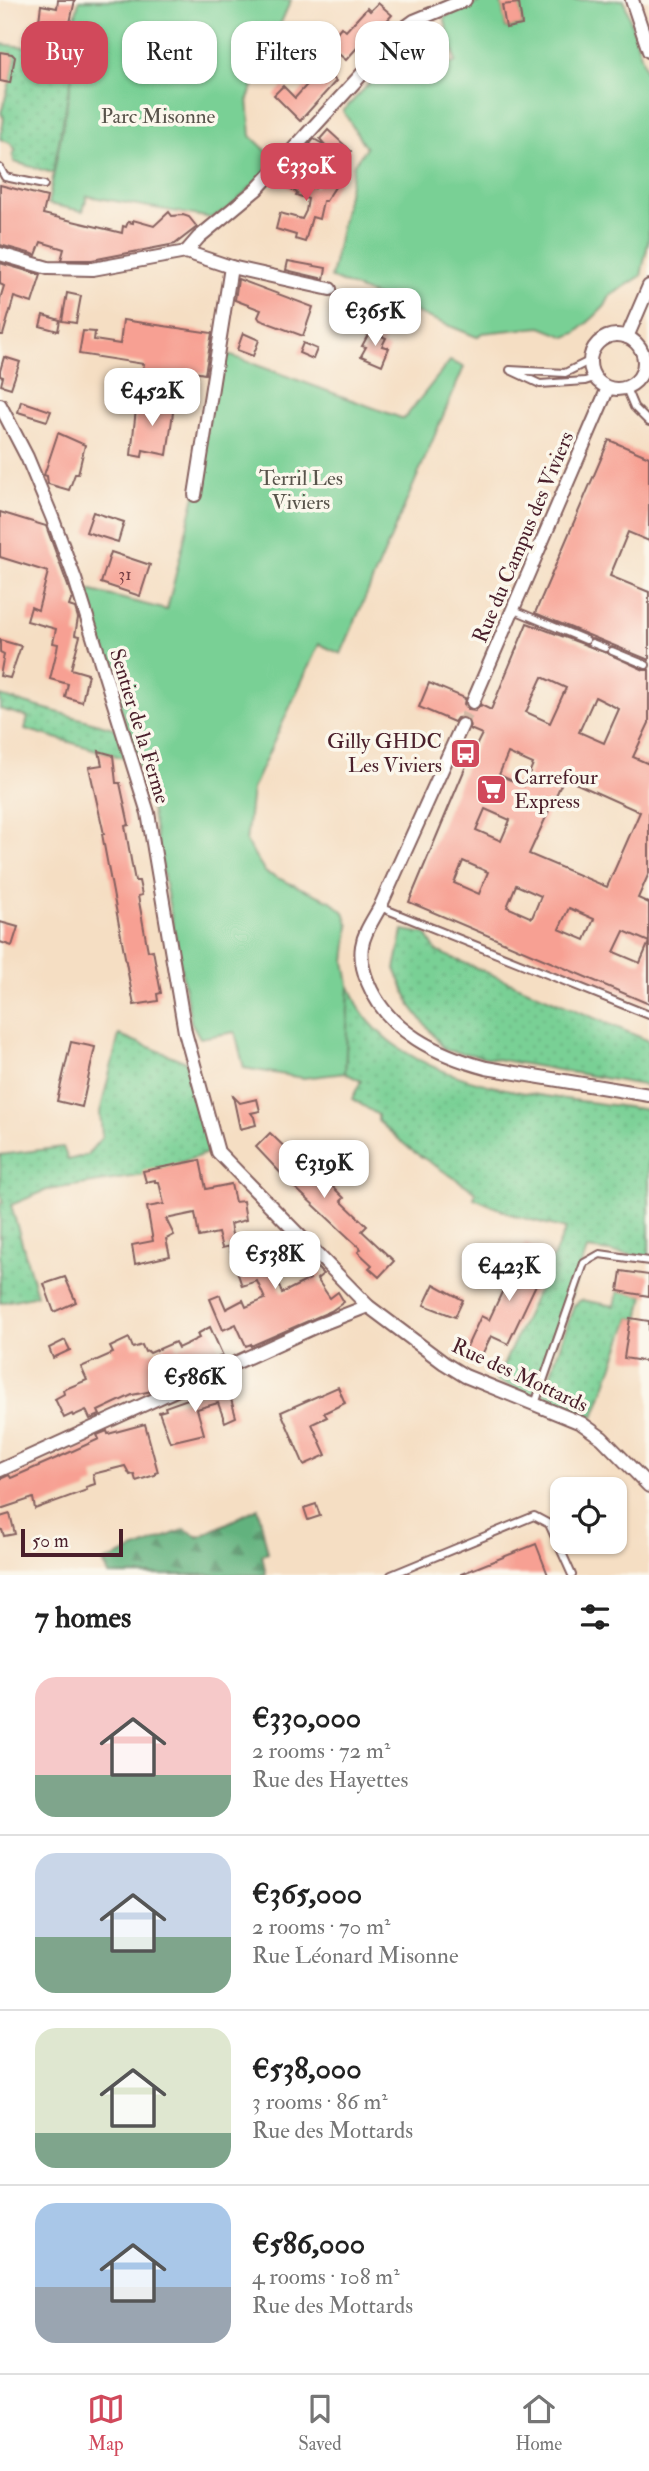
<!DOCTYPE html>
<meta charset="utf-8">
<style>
:root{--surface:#fff;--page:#f6f6f6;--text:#222;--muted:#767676;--line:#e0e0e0;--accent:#d1495b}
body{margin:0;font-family:"IM FELL Double Pica",serif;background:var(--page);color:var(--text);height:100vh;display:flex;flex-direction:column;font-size:26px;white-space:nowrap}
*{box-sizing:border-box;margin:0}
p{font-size:23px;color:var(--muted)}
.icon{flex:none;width:38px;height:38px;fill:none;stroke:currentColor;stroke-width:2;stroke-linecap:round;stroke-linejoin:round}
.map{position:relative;height:1575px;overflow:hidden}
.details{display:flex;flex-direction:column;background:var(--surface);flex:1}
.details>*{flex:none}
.guide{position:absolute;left:21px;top:21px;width:607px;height:63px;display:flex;gap:14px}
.fabs{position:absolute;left:550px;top:1477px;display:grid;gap:14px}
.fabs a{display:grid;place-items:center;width:77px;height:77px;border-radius:14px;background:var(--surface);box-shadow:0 2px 5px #0004;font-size:35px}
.scale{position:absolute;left:21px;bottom:18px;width:102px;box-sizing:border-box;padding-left:7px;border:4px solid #4a1f2b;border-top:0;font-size:19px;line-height:24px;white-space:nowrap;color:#4a1f2b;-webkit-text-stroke:5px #fbf7ec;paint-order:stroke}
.price{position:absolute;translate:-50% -60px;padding:0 16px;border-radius:14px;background:#fff;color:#222;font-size:23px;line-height:46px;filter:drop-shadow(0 2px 4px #0008)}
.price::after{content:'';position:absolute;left:50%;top:42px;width:21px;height:16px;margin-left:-10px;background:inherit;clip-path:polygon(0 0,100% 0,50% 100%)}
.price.active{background:var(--accent);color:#fff}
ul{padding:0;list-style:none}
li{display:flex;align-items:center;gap:21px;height:175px;padding:0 35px}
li+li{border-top:2px solid var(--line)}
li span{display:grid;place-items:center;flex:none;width:196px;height:140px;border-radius:21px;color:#555}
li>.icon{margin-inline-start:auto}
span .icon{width:84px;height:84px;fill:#fffc;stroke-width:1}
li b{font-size:30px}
h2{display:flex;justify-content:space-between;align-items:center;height:84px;padding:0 35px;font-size:30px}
.tag{padding:0 24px;border-radius:21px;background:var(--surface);box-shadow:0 2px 5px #0004;font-size:24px;line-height:63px}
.tag.active{background:var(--accent);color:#fff}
.tabs{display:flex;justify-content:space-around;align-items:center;height:98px;border-top:2px solid var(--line);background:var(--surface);font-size:19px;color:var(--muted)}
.tabs a{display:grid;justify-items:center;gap:4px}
.tabs .active{color:var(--accent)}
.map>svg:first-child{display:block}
.grass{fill:url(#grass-dots);stroke:#627860;stroke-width:2}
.forest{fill:url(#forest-firs);stroke:#566854;stroke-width:2}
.green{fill:#79d095;stroke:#627860;stroke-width:2}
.building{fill:#f7a093;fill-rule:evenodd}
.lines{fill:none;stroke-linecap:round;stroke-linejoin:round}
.minor-tunnel{stroke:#d3b8a5;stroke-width:12;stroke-dasharray:12 6;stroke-linecap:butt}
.service-casing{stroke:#866260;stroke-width:10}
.minor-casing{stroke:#866260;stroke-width:16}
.service{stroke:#fff;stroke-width:6}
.minor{stroke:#fff;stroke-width:12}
.labels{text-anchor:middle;stroke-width:7;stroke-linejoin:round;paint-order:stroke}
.number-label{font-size:18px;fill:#753f45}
.park-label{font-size:21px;fill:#58544b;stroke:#fbf7ec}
.street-label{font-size:21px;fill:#4a1f2b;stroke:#fbf7ec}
.poi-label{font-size:21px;fill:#4a1f2b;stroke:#fbf7ec;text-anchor:end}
</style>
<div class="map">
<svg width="649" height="1575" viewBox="0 0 649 1575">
<defs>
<pattern id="grass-dots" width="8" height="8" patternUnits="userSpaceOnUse" patternTransform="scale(1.75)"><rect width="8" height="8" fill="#79d095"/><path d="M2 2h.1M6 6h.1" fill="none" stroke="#6ab281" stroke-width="1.8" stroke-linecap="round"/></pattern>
<pattern id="forest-firs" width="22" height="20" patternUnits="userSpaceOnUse" patternTransform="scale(1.75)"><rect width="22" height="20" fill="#62b27e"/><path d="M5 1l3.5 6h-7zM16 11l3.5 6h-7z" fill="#539067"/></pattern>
</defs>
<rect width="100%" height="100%" fill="#fbf7ec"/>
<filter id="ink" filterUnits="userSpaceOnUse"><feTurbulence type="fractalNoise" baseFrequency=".0143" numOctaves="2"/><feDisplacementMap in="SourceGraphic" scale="14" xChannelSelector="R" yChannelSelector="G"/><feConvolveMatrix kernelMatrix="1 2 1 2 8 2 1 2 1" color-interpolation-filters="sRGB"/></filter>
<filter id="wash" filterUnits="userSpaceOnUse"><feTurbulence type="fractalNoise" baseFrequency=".00686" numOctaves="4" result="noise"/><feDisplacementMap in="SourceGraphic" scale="28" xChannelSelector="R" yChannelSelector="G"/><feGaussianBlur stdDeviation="1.57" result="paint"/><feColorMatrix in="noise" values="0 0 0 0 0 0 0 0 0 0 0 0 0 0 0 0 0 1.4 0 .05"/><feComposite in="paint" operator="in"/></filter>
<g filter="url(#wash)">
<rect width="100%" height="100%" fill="#f5dec3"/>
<g class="grass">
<polygon points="0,44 43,49 42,55 74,65 53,173 14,162 13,154 16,150 10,143 0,139 4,119 1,113 10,82 15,57 0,53"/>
<polygon points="0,696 117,729 127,759 25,729 28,717 0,709"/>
<polygon points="403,930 426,934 436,951 649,1041 649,1086 445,1050 411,1006 395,969"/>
<path d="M349,985C353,992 356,1002 360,1009C413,1092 561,1097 649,1110V1257L587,1249L537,1397L496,1381L566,1229L516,1216L474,1198L476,1192L411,1150L378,1121V1115L352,1099L361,1081L345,1073Z"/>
<polygon points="119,1035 189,1063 210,1152 145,1175 47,1190 11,1205 37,1295 0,1303 0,1204 3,1203 0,1192 0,1155 63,1147 68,1160 87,1155 102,1137 100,1112"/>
<polygon points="618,1291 644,1295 639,1319 630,1318 594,1417 542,1399 574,1305 581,1300 615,1306"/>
</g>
<polygon class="forest" points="258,1508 268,1553 262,1555 266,1575 109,1575 103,1562 185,1529 199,1537"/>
<g class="green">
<polygon points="79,0 291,0 248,98 251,136 276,160 275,164 229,208 211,218 87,196 83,211 48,204 74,66 42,54 44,39 70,42"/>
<path d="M484,0H499L502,5L506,28L522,25L518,0H624L649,81V239L641,276L610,296L605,306L595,316L576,333L566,337L541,327L482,333L477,337L331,278L354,164L366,148L343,111L388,64C412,60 434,71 456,62L444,17Z"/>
<polygon points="221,352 404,419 450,361 464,367 341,654 319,644 252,789 246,842 266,873 331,901 344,912 349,926 345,961 349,985 345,1073 303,1078 244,1068 235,1032 200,1038 191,1022 150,803 84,589 167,610 195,495"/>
</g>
<g id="blocks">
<g class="building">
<polygon points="58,0 75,0 69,27 39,21 41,5 57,8"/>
<polygon points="378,3 392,15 375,34 372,31 346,60 327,44 341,27 346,31 367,8 370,11"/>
<polygon points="519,3 522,25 506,28 502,5"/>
<polygon points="422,27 439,55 428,61 416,62 404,40"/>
<polygon points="0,52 12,54 15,57 10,83 0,81"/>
<polygon points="322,68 336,81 300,121 274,95 283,86 295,98"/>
<polygon points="328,130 351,151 338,168 310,144 314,139 326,146 320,139"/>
<polygon points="294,169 315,188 328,172 339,181 326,201 323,201 319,219 312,217 305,242 295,239 296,235 276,229 280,213 302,219 306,211 308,199 296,195 297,193 282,182"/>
<polygon points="0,185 47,197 43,214 110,230 122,233 123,226 126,227 128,222 133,223 133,220 154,226 169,212 172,216 183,215 189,217 197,227 175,244 92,260 61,260 64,249 41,242 36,255 0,245"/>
<polygon points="288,261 326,268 324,279 286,270"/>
<polygon points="0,263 41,275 32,303 14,297 3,335 0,335 0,299 4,286 0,284"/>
<polygon points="238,279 313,307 303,336 260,320 258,317 261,310 235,300"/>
<polygon points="67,293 81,296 76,323 62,321"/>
<polygon points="43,315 60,320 58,331 40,326"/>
<polygon points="123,320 212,333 205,374 188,371 187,376 180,375 180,382 161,379 161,381 141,377 144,364 79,354 83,331 95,332 94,340 120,344"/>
<polygon points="370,331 386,338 382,346 389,348 382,365 361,356 366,347 362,346"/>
<polygon points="243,333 259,340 253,356 237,350"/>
<polygon points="303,343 317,349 313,359 299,353"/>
<polygon points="4,357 20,362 11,388 1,385 3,377 0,376 0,371"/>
<polygon points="137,400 174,405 167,455 143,450 142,457 131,455"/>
<polygon points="21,401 51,411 47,421 18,412"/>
<polygon points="58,433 85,445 78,474 75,474 69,490 48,484 47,476 44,475"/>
<polygon points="609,440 649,457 649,541 628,532 610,576 649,592 649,660 535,613"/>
<polygon points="0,512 46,526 72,597 69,606 75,608 78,618 75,635 80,636 71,669 88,674 82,702 65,697 68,684 50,679 57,650 58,644 53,643 56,629 27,621 31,607 38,610 48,572 0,557"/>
<polygon points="93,512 124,522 118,542 86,532"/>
<polygon points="111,552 150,565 140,596 101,583"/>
<path d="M527,623L607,653L644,670H649V723L633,757L649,764V873L638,898L649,903V942L624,931L614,952L640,963L649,942V1004L409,902L466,766L482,734L470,729L469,720L465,717L457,718L454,722L419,707L429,683L465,698L464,704L469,710L475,711L481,705L491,710ZM542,677L566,688L550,723L526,712ZM595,697L619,709L604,743L579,732ZM508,753L533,764L524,786L499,775ZM564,778L640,812L607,887L529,854ZM485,809L510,820L501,841L476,830ZM463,861L488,872L479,894L454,883ZM516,885L541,896L532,918L507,907ZM569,908L594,919L585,940L559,929Z"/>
<polygon points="0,640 21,646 10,678 0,676 4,654 0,652"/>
<polygon points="99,751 113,755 116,783 120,783 129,825 125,826 131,860 135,881 139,881 142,895 138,896 148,951 153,950 161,993 157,994 158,1001 134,1005 102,834 104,834 89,767 102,765"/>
<polygon points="0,922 18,927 12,946 0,942"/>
<polygon points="71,1042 95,1047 82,1107 57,1101"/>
<polygon points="233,1096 240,1103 257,1099 260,1111 251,1113 254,1117 256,1125 240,1129"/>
<polygon points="270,1133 296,1158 302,1152 311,1161 309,1163 344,1198 341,1201 367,1226 362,1231 394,1261 379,1277 369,1268 372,1265 358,1252 361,1249 289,1182 256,1147"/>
<polygon points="200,1160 206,1189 231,1184 235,1202 243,1201 246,1220 230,1224 234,1245 222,1248 218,1233 199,1237 195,1213 166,1219 174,1235 166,1239 170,1256 135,1264 132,1245 153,1241 147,1207 164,1204 159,1182 155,1182 155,1180 146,1182 143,1171"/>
<path d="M286,1236L323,1274L317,1279L330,1298L338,1292L344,1302L331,1311L251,1346V1344L246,1346L236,1324L223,1330L210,1299L220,1295L226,1309L243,1300L246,1307L265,1299L257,1281L242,1286L229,1247L258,1239L260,1244ZM271,1263H299L310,1279L282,1293Z"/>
<polygon points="525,1243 550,1255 508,1344 491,1336 478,1363 463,1355 481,1316 489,1320"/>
<polygon points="621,1271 649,1275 649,1296 618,1291"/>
<polygon points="65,1277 76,1302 54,1312 44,1284"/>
<polygon points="434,1284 463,1300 455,1317 424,1305"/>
<polygon points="630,1318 649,1321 649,1362 624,1358"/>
<polygon points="210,1327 223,1356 219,1357 220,1361 152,1391 132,1395 98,1411 100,1415 90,1419 86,1410 73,1416 72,1414 64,1418 55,1399 64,1394 63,1390 87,1380 81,1367 113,1353 110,1347 129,1338 133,1348 142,1345 145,1352 148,1351 150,1353 175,1342 178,1348 199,1338 197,1334"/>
<polygon points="65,1340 70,1350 53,1358 49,1348"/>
<polygon points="227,1385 236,1417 225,1422 218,1403 197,1409 204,1434 170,1442 159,1412 166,1410 165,1407"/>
<polygon points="338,1387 345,1403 324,1413 327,1417 312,1424 326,1455 304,1465 281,1412"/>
<polygon points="145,1424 158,1472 155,1473 155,1475 136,1481 134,1474 130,1475 125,1466 93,1474 95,1484 86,1487 87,1490 35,1509 33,1498 0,1509 0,1479 9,1475 11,1478 66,1454 99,1439 97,1435 107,1431 108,1434"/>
<polygon points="316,1504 320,1516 308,1520 304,1508"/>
<polygon points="10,1514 15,1534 4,1536 2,1530 0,1530 0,1517"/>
<polygon points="536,1544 548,1575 461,1575 461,1574"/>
</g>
</g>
</g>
<g filter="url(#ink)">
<use href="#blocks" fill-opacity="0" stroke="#866260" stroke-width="2"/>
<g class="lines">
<polyline class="minor-tunnel" points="462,725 473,702"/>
<defs>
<g id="service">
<polyline points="0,168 5,177 44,185"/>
<polyline points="589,361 565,373 510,370 540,384 585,381 594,378"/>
<polyline points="626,388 634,407 649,422"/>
<polyline points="514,610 586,640"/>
<polyline points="592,643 605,648"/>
<polyline points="612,651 646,665"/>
<polyline points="380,907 649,1015"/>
<polyline points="535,1404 584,1263 600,1254 649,1261"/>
<polyline points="391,1575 534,1516 549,1524 572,1575"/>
</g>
<g id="minor">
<polyline points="632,0 649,51"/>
<polyline points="186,252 199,237 257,189 403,29 414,21 465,0"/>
<polyline points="0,254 48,268 93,269 186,252 231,267 330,289"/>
<circle cx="617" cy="362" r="27"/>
<polyline points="627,337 649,286"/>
<polyline points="0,405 27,457 52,517 75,579 148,813 185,1032 218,1152 368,1306 444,1363 465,1376 581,1423 602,1438 649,1486"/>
<polyline points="195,495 231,267"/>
<polyline points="473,702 608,388"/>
<path d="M462,725L380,907C373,920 364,932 362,946C360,959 363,971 368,983C388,1032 438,1055 486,1068L649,1095"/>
<polyline points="0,1470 319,1325 368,1306"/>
</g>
</defs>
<use href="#service" class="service-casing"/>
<use href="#minor" class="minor-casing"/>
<use href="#service" class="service"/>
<use href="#minor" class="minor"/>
</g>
</g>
<defs>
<symbol id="bus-square" viewBox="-11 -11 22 22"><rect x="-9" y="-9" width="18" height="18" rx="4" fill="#d1495b" stroke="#fbf7ec"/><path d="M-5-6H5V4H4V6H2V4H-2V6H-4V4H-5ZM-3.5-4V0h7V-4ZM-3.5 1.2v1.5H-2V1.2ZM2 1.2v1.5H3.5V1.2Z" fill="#fff"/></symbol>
<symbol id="supermarket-square" viewBox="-11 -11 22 22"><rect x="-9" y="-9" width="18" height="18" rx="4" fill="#d1495b" stroke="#fbf7ec"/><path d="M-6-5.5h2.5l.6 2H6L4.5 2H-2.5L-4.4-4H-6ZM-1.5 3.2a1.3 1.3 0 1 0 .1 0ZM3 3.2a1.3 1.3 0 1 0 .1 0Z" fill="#fff"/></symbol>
</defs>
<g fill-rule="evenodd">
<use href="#bus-square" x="448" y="736" width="35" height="35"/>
<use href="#supermarket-square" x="474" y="772" width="35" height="35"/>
</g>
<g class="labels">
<g class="number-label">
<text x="125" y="580">31</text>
</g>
<g class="park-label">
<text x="158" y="123">Parc Misonne</text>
<text x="301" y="485">Terril Les<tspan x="301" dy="24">Viviers</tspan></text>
</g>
<g class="street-label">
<text transform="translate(523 537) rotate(-67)" y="7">Rue du Campus des Viviers</text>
<text transform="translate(140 726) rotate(73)" y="7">Sentier de la Ferme</text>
<text transform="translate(520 1375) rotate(25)" y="7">Rue des Mottards</text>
</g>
<g class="poi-label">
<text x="442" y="748">Gilly GHDC<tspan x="442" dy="24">Les Viviers</tspan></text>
<text x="514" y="784" text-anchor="start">Carrefour<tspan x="514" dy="24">Express</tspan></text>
</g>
</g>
</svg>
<div class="fabs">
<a><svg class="icon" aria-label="locate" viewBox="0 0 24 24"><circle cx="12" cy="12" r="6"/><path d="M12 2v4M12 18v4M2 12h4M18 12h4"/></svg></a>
</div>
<div class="scale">50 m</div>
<b class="price active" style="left:306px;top:203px">€330K</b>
<b class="price" style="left:375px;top:348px">€365K</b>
<b class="price" style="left:152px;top:428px">€452K</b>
<b class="price" style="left:324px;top:1200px">€319K</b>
<b class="price" style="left:275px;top:1291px">€538K</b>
<b class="price" style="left:509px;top:1303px">€423K</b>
<b class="price" style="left:195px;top:1414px">€586K</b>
<div class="guide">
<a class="tag active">Buy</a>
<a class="tag">Rent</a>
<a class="tag">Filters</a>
<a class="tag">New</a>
</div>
</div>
<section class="details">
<h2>7 homes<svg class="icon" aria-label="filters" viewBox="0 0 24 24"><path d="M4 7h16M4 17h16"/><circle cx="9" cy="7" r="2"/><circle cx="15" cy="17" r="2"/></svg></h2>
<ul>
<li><span style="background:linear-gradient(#f6c9c9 70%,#7fa58c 0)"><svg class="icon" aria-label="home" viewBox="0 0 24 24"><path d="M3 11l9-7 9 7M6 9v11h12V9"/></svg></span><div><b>€330,000</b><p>2 rooms · 72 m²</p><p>Rue des Hayettes</p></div></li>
<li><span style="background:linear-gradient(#c9d6e8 60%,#7fa58c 0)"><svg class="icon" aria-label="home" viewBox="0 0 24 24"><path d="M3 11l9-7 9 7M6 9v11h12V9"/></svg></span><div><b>€365,000</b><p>2 rooms · 70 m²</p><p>Rue Léonard Misonne</p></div></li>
<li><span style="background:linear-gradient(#dfe7d0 75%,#7fa58c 0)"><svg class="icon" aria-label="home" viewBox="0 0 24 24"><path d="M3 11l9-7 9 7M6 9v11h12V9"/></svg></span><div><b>€538,000</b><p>3 rooms · 86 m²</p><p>Rue des Mottards</p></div></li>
<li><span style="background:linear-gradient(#a9c7e8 60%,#9aa5b1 0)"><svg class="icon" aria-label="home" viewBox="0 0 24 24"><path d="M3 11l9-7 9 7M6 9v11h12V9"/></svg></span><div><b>€586,000</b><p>4 rooms · 108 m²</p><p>Rue des Mottards</p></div></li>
</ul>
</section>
<nav class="tabs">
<a class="active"><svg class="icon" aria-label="map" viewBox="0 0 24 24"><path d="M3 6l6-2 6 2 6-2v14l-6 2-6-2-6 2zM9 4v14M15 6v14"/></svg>Map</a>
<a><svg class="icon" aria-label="saved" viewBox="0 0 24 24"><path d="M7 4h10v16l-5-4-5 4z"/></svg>Saved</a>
<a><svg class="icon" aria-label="home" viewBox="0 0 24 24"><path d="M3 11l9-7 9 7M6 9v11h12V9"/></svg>Home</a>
</nav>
